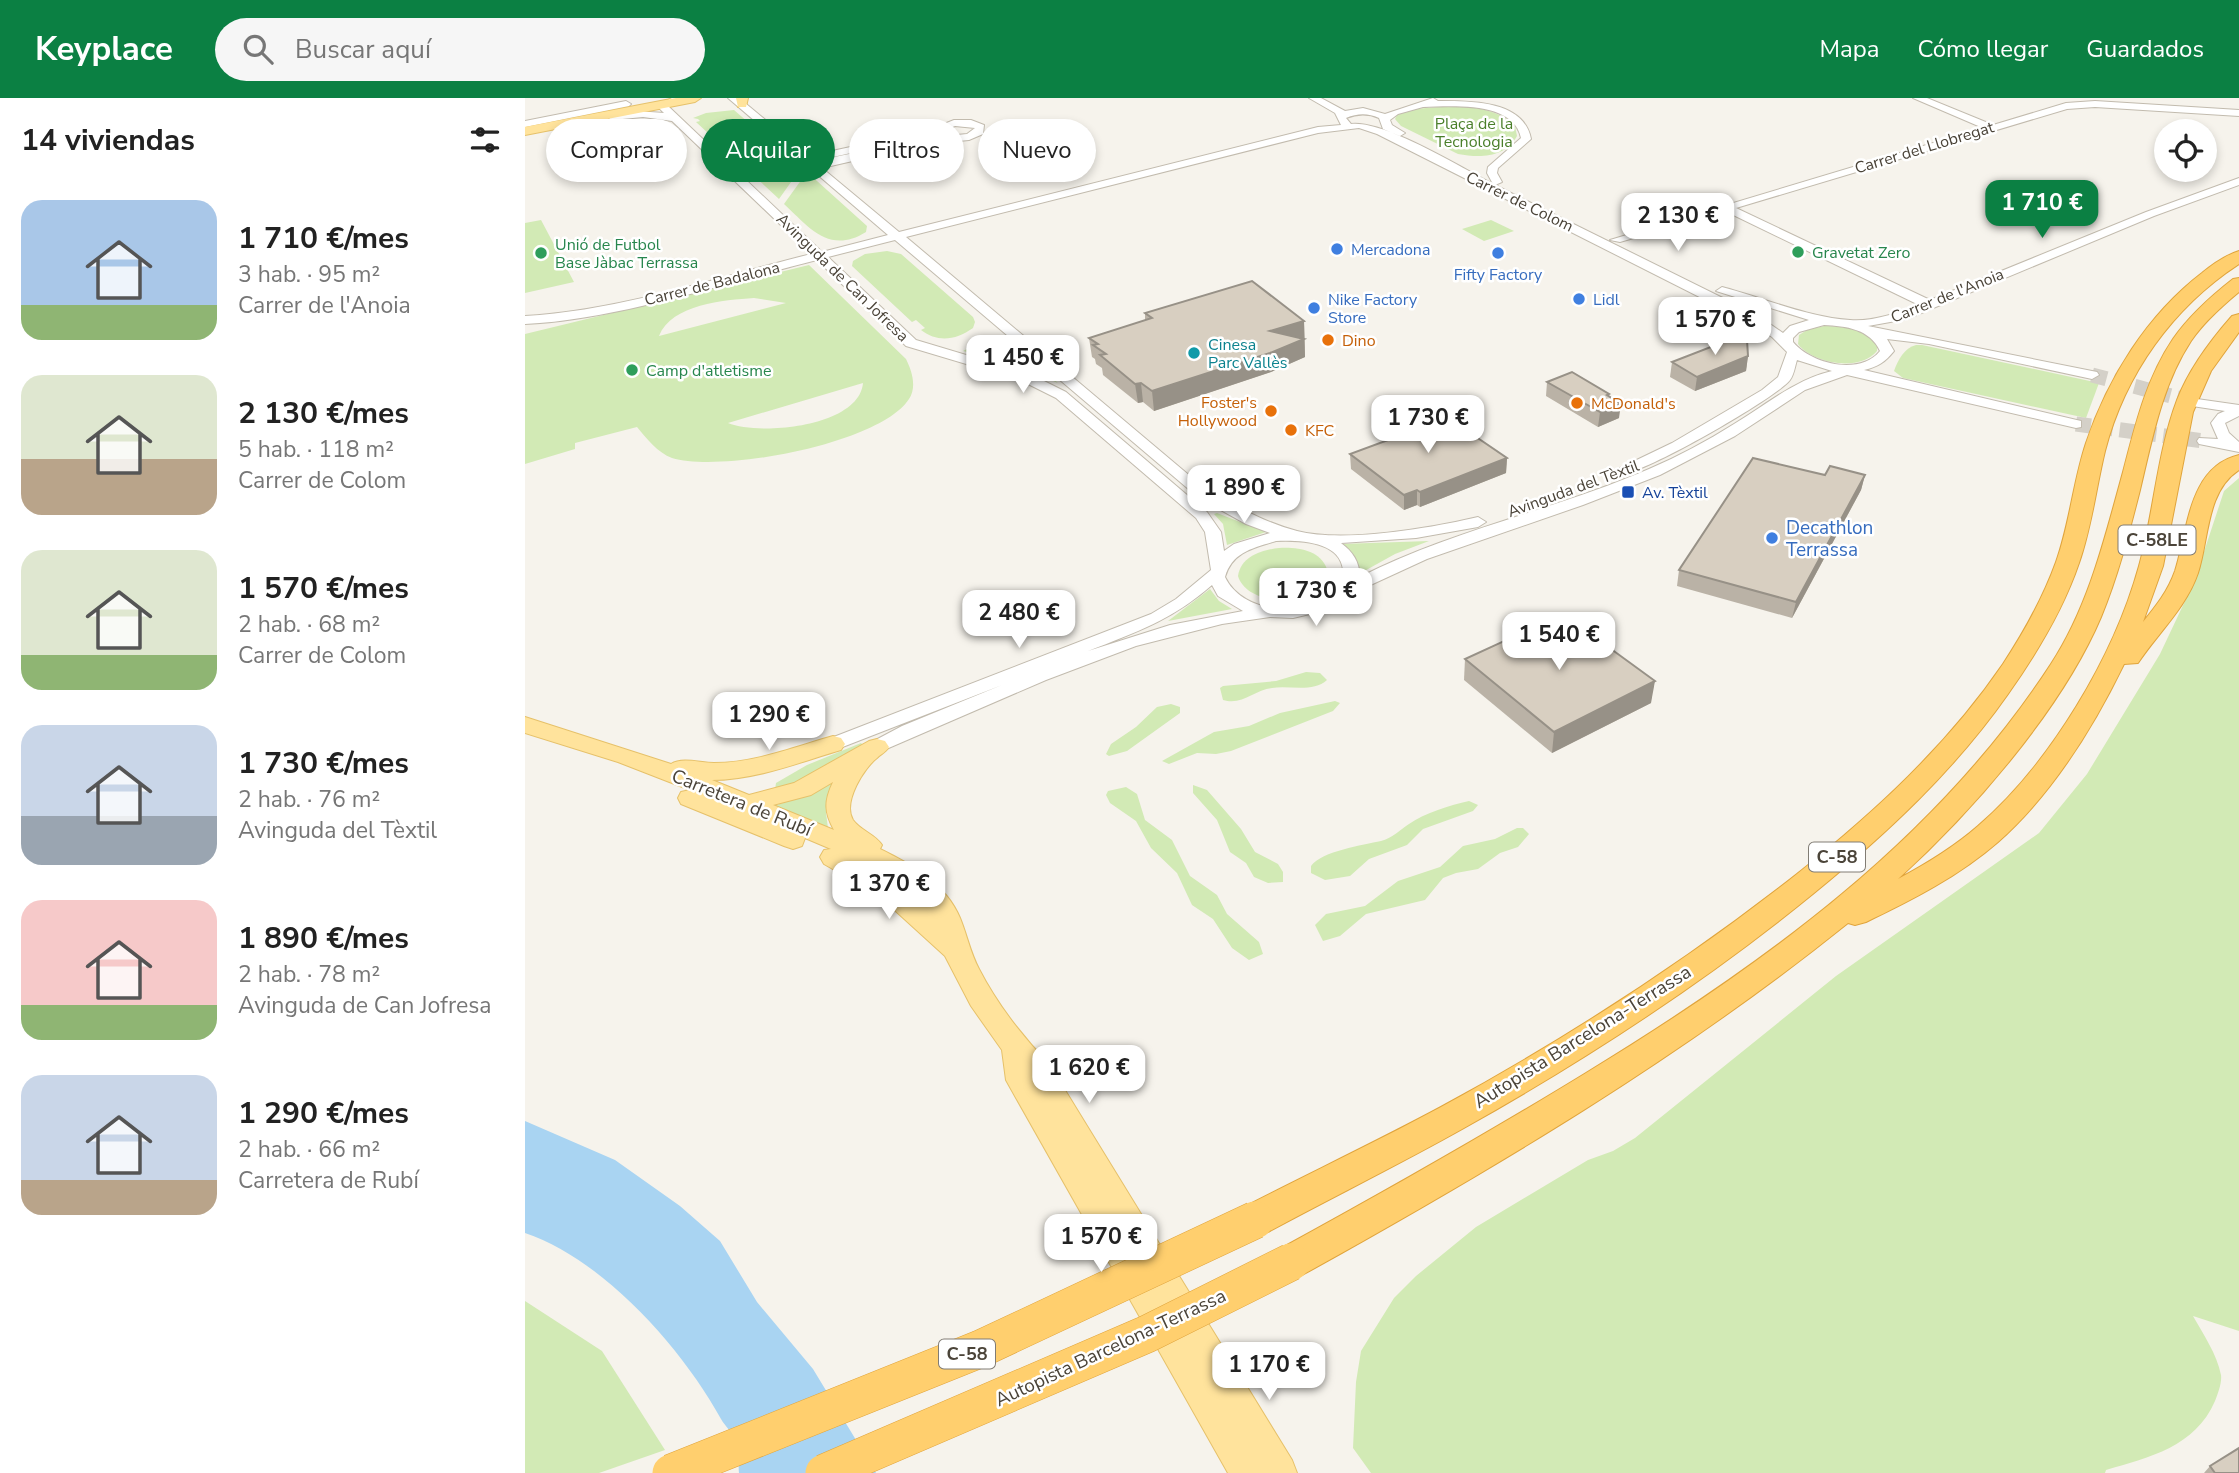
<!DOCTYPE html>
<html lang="es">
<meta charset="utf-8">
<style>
:root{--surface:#fff;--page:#f6f6f6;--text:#222;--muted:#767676;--accent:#0b8043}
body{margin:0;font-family:"Nunito Sans",sans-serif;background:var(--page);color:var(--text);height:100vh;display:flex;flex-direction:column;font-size:26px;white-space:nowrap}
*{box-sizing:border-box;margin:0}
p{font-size:23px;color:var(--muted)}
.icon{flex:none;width:38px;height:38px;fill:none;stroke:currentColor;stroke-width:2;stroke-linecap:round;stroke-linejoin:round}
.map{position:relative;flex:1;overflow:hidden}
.side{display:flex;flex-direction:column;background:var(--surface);width:525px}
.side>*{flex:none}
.banner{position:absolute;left:21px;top:21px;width:665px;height:63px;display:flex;gap:14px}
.controls{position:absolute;left:1629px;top:21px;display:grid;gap:14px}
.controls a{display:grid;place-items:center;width:63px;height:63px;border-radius:50%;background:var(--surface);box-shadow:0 4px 10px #0003;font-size:35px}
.price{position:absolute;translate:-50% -60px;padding:0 16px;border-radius:14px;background:#fff;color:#222;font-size:23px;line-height:46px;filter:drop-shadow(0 2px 4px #0008)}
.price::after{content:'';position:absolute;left:50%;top:42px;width:21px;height:16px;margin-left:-10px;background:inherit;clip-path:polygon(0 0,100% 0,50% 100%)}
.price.selected{background:var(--accent);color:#fff}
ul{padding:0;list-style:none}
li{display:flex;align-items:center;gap:21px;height:175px;padding:0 21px}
li span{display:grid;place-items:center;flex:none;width:196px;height:140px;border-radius:21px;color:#555}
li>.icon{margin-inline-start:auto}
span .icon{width:84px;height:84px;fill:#fffc;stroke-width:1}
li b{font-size:30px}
h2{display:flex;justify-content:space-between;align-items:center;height:84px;padding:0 21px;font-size:30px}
.pill{padding:0 24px;border-radius:32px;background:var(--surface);box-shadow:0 4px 10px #0003;font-size:24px;line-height:63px}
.pill.selected{background:var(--accent);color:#fff}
header{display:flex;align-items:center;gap:42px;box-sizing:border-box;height:98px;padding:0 35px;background:var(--accent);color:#fff}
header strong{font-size:33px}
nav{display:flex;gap:38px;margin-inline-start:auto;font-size:24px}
.search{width:490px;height:63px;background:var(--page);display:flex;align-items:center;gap:18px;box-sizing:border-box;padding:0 24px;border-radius:38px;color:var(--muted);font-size:26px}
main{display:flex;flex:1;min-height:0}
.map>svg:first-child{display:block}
.green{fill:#d2eab5;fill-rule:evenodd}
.water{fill:#a9d4f2}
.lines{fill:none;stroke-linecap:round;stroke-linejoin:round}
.minor-tunnel{stroke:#d4d0c8;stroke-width:15;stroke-dasharray:15 7;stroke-linecap:butt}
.minor-casing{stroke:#c2bbae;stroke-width:2}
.major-casing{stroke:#e6c16a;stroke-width:2}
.highway-casing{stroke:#e0a43c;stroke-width:2}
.minor{fill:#fff;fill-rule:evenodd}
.major{fill:#ffe39c;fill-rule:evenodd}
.highway{fill:#ffcf6e;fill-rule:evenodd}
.highway-bridge-casing{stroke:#e0a43c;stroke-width:38;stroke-linecap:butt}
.highway-bridge{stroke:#ffcf6e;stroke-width:37}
.wall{fill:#bab2a6}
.shaded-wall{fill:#979187}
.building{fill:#d8cfc1;stroke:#979187;stroke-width:2}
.shop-dot{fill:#3f7fe0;stroke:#fff;stroke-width:2.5}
.leisure-dot{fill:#2e9e5b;stroke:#fff;stroke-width:2.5}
.food-dot{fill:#e8710a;stroke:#fff;stroke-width:2.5}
.culture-dot{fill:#0f9aa8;stroke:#fff;stroke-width:2.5}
.transit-dot{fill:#1a4fb4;stroke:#fff;stroke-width:2.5}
.labels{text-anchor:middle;stroke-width:5;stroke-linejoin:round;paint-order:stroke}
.far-park-label{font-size:16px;fill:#4a7f2a;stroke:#fff}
.far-street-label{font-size:16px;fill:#4b4439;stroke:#fff}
.far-leisure-label{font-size:16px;fill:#27864d;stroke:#fff;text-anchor:start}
.far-shop-label{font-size:16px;fill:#366cbe;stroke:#fff;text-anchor:start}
.far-food-label{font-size:16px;fill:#c56008;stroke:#fff;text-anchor:start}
.far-culture-label{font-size:16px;fill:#0d838f;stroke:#fff;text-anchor:start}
.far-transit-label{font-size:16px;fill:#164399;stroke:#fff;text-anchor:start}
.shield{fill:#fff;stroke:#817c74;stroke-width:2}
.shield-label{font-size:18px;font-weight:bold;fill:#4b4439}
.shop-label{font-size:19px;fill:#366cbe;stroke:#fff;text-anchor:start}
.street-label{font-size:19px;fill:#4b4439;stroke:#fff}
</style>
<header>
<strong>Keyplace</strong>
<div class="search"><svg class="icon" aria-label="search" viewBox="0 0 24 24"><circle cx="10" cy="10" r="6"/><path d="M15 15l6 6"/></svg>Buscar aquí</div>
<nav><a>Mapa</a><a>Cómo llegar</a><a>Guardados</a></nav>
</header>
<main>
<section class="side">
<h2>14 viviendas<svg class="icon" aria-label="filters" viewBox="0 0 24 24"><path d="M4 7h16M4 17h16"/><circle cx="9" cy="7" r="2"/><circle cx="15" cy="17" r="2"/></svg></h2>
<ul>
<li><span style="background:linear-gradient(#a9c7e8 75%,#8fb573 0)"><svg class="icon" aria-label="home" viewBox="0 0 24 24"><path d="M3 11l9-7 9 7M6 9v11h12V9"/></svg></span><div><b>1 710 €/mes</b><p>3 hab. · 95 m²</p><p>Carrer de l'Anoia</p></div></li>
<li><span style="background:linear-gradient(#dfe7d0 60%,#b9a48a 0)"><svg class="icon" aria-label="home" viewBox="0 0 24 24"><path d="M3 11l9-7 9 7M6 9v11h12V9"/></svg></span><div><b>2 130 €/mes</b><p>5 hab. · 118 m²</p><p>Carrer de Colom</p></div></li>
<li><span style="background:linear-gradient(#dfe7d0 75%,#8fb573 0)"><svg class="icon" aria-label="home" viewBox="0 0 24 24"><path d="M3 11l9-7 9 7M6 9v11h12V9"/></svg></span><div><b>1 570 €/mes</b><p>2 hab. · 68 m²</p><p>Carrer de Colom</p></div></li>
<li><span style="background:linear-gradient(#c9d6e8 65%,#9aa5b1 0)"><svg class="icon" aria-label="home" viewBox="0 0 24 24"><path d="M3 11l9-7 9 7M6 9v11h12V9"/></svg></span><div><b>1 730 €/mes</b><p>2 hab. · 76 m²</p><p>Avinguda del Tèxtil</p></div></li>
<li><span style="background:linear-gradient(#f6c9c9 75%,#8fb573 0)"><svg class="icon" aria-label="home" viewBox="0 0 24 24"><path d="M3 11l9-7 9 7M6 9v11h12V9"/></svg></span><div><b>1 890 €/mes</b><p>2 hab. · 78 m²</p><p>Avinguda de Can Jofresa</p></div></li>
<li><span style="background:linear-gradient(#c9d6e8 75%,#b9a48a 0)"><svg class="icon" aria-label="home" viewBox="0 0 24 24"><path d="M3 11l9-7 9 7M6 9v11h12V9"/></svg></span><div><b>1 290 €/mes</b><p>2 hab. · 66 m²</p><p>Carretera de Rubí</p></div></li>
</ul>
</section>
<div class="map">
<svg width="1714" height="1375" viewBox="0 0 1714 1375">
<rect width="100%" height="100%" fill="#f6f3ec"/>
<g class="green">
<path d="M926,8C949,9 973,11 990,28L992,38C980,60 955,60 933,56L876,28L870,21L872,17L889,11Z"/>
<polygon points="209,12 276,70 254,101 171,24 175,23 173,21 168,20 181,15"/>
<path d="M282,74L342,128L341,134C304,157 284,129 259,106Z"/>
<polygon points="16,122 49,184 0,195 0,125"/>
<polygon points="966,122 989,133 959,143 937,131"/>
<path d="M362,153L376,156L448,219L450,224L448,230C431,242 413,245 396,232L400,230L391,222L387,224L327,168L328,163L340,156Z"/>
<path d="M284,167L381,261C387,273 392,289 384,301C355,346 196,375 147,360C133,355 121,340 112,329L50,345V351L0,366V236ZM229,200L261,205L134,238C147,206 199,202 229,200ZM338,285C334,329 235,338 203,325Z"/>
<path d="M1299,228C1318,228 1339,231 1352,246V253C1335,274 1288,266 1273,246L1274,237L1282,232Z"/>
<polygon points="470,237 479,238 533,285 482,264 438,253"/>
<path d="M1391,247H1397L1574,285L1561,320L1378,280L1369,273C1373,262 1379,250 1391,247Z"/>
<path d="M1714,380V1233L1668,1218C1678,1236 1692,1256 1696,1277C1697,1285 1693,1295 1690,1303C1670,1349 1625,1359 1581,1372L1580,1375H846L828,1350L831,1284L836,1253L869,1200L891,1178L951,1129L1063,1062L1088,1053L1110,1040L1311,878L1514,735L1562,676L1635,556L1669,484L1699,393Z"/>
<polygon points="692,415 741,434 702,447 698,426 689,416"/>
<polygon points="904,443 870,456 834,476 831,461 816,446"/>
<path d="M754,450C773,449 795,452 802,471C801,509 723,512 713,478C716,458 737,452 754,450Z"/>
<polygon points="685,491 694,503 707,511 643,523"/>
<path d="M781,574L795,575L802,582C788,595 764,587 747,590C729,592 717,608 698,602L695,590L698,588L751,583Z"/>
<polygon points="810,603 815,605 808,613 706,653 691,656 672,655 644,666 637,663 689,634 724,628 755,615"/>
<polygon points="646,606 655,609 655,615 602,653 584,658 581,656 586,646 611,629 632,609"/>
<polygon points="336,645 338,647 289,679 250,692 251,685 282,667"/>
<polygon points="309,684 301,715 303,730 247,709"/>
<polygon points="668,687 682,692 716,731 730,754 753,766 758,774 758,784 743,785 729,779 721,765 705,754 692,722 668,695"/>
<polygon points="601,689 612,696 620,722 647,742 665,778 692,797 702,816 734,844 738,856 724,862 707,850 688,821 667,807 652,775 626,750 611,723 585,705 581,697 583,693"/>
<path d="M944,703L953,707L948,713L898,731L882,747L844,761L825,778L800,782L786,775V768C797,753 838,747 856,743C867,740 875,732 884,726C900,715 925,707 944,703Z"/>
<polygon points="992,730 998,730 1004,736 993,749 975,755 953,771 931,775 918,780 900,802 841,816 815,838 798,843 790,827 801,816 840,808 873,783 915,769 938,748 970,741"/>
<polygon points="0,1203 77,1253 140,1352 74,1375 0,1375"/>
</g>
<path class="water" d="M0,1023L90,1062L155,1108L195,1143L232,1204L288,1271L351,1375H214C213,1366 215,1351 211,1343C208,1335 200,1328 196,1321C157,1250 78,1161 0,1135Z"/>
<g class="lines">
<g class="minor-tunnel">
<polyline points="1567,277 1672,305"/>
<polyline points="1551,326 1679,343"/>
</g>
<defs>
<g id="minor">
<path d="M147,0H164L143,8L297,154L363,137L203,0H214L284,58L404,32L429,22H446L459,27L458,36L444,42L402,46L297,70L374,134L793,29L816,27L810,15L784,0H796L820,13L838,10L860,16L908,0L913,3C945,3 999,2 1006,41L973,70L972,75L977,84L970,87L1232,217L1258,235L1265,228L1284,222L1191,193L1197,189C1239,200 1282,219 1325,222C1346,224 1374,215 1394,207L1200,113L1095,144L1085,142L1458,30L1388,0H1402L1468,27L1541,5L1570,3L1714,12V18L1570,9L1542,11L1211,110L1405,202L1621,114L1714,80V87L1629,118L1382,221L1343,228L1572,274L1574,277L1567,281L1404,246L1362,241L1369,253C1360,264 1353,269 1339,272L1556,323V329L1551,330L1322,277L1280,292L1210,338L1135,377L1058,407L902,461L826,496L806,511L768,520L745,519L697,526L611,548L521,582L352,655L345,653L343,649L345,645L377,628L477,587L315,650H301L299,646L301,642L626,516L651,501L686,472L680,434L671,420L531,300L495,282L381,248L292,162C199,185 95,221 0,226V218C94,213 194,179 286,156L147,23L118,19L87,22L82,19L111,13L139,15L132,8ZM898,9C927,8 989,3 996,40L963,69L962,75L968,86C935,69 859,22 826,26L821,20C833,15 843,15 854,20L858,31L875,38L880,35L867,27L865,22L873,16ZM430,28L450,30L442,36L402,40L290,63L411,36ZM834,30L852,36L1222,223L1247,239L1262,254L1253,279L1237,292L1147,345L1095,370L1093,373L1095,376C1112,380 1253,299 1265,282C1269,277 1270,268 1272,262L1307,273C1269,282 1241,307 1209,326C1182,343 1154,358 1124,371C1030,412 927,432 835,479C834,463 828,454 816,445L891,440L953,429L961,424L953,419C907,430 818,445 772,433C741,425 713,409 684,394L381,139L793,35ZM370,142L674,400L721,426L745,435L709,446L699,453L696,434L682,414L541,294L505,276L391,242L303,159ZM1299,227C1321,228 1345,231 1355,253C1335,278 1286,266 1268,244V240L1274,234ZM751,443C774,442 815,443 818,472C819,480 817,486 812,492C783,521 718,517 700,479C707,454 728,450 751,443ZM687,487L693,498L718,513L645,527L563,553C612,534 647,522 687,487Z"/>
<polygon points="101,3 106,6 104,8 0,29 0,23"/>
<polygon points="1672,301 1714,307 1714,318 1700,325 1704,335 1714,344 1714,354 1674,346 1672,343 1674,340 1693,341 1686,325 1693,316 1700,313 1667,308 1665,305"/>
</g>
<g id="major">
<polygon points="151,0 176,0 170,4 0,37 0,29"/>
<polygon points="211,0 223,0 221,9 213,9"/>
<path d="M0,619L146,666C158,659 175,665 189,665C230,665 269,649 308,638L316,640L320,646L316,652C275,664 231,682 187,682L224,697L269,685L344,643L352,641L360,643L364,649C360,655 357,655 352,660C340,669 317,704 328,722C336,733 350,736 357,747L355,751C386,766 421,786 435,820C442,837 445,854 454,871C472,906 497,938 524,966L767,1362L772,1375H703L486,991L481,982L477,952L446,908L420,858L353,797L299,766L295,759L299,752L306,751L280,740L277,748L268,751L259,748L156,706L153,700L156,694L165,692L93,664L0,635ZM308,684C299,703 299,714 309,732L248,707L286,697Z"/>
</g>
<g id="highway">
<path d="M1714,153V166C1648,209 1600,276 1580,353C1571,390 1567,428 1554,465C1538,512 1512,555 1483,596C1429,673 1361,736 1289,795C1180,884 1062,961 939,1030C875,1066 808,1099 743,1134L730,1138L717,1134L712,1122L717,1110C783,1076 851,1044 916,1009C1041,941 1160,864 1272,776C1349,715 1422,648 1478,566C1499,534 1518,500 1531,464C1545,425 1548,384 1561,345C1583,280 1622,217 1677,175C1688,166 1701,157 1714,153Z"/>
<path d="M1714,180V194C1697,208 1679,224 1666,243C1637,287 1627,342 1615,392C1604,435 1593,478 1576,519C1537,611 1447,714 1373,781C1401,766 1429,749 1453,728C1525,666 1589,559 1614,468C1629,414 1632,355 1652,302C1664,271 1685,243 1707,218L1714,216V234L1686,273L1668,314L1638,468L1618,524C1631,508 1643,493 1650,473C1663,433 1663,369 1714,357V372C1681,393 1684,442 1673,475C1661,510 1633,535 1613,565L1599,566C1568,630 1527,696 1473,744C1434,778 1387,802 1341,824L1330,827L1323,825C1154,961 968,1071 779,1176L766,1181L753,1176L747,1164L753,1152C857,1095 960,1037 1061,975C1238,867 1411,743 1526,566C1564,508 1580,439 1598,374C1610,328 1621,281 1648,241C1664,218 1685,199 1708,181Z"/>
</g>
</defs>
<use href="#minor" class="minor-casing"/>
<use href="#major" class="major-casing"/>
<use href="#highway" class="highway-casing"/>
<use href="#minor" class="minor"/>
<use href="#major" class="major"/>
<use href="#highway" class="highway"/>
<defs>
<g id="highway-bridge">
<polyline points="146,1375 455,1251 730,1122"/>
<polyline points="299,1375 622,1236 766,1164"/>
</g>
</defs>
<use href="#highway-bridge" class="highway-bridge-casing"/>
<use href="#highway-bridge" class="highway-bridge"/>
</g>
<g class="wall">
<polygon points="620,215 779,223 780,259 746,274 629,313 618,304 613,305 578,277 577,270 571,266 570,261 567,259 564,240 620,222"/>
<polygon points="1223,258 1221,273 1170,293 1145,279 1147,264"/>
<polygon points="1022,284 1084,296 1084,299 1094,320 1073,329 1021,298"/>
<polygon points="867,333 982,360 981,375 895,409 892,407 879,412 826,371 825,356 867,341"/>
<polygon points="1300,377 1340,377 1336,392 1267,520 1152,488 1154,472"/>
<polygon points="940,561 1126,605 1027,655 939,582"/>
<polygon points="1685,1368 1714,1375 1679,1375"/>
</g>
<g class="shaded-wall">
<polygon points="779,223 780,259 746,274 629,313 627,293 745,233"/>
<polygon points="1223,258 1221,273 1170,293 1172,279"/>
<polygon points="616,285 618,304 613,305 610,286"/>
<polygon points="1084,296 1083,311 1096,306 1094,320 1073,329 1075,314 1082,297"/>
<polygon points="982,360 981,375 895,409 895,394"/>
<polygon points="1340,377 1336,392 1267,520 1271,504"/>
<polygon points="892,392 892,407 879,412 879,397"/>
<polygon points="1130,583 1126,605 1027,655 1029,634"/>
</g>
<g class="building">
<polygon points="727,183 779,223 745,233 779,241 745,255 627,293 616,285 610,286 575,257 581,256 568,247 573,246 564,240 627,220 620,215"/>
<polygon points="1214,238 1222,242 1223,258 1172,279 1147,264"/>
<polygon points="1047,274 1084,296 1082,297 1096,306 1075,314 1022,284"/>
<polygon points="916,315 982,360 895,394 892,392 879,397 825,356 874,338 867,333"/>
<polygon points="1228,360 1300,377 1305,368 1340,377 1271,504 1154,472"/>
<polygon points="1038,516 1130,583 1029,634 940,561"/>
<polygon points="1714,1350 1714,1375 1690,1375 1685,1368"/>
</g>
<g class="shop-dot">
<circle cx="812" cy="151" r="7"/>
<circle cx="973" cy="155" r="7"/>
<circle cx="1054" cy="201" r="7"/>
<circle cx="789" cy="210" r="7"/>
<circle cx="1247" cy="440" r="7"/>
</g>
<g class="leisure-dot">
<circle cx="1273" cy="154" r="7"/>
<circle cx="16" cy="155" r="7"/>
<circle cx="107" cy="272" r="7"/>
</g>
<g class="food-dot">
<circle cx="803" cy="242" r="7"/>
<circle cx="1052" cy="305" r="7"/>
<circle cx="746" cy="313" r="7"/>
<circle cx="766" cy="332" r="7"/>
</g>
<circle class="culture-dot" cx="669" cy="255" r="7"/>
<rect class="transit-dot" x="1096" y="387" width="14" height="14" rx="3.5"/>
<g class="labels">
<g class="far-park-label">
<text x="949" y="31">Plaça de la<tspan x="949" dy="18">Tecnologia</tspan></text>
</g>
<g class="far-street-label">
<text transform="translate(1399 49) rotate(-17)" y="6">Carrer del Llobregat</text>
<text transform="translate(995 103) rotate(26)" y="6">Carrer de Colom</text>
<text transform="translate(318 179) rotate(44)" y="6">Avinguda de Can Jofresa</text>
<text transform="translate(187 185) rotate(-14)" y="6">Carrer de Badalona</text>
<text transform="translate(1422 197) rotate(-22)" y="6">Carrer de l'Anoia</text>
<text transform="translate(1048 390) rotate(-20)" y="6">Avinguda del Tèxtil</text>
</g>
<g class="far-leisure-label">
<text x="30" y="152">Unió de Futbol<tspan x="30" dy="18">Base Jàbac Terrassa</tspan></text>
<text x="1287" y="160">Gravetat Zero</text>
<text x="121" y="278">Camp d'atletisme</text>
</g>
<g class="far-shop-label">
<text x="826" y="157">Mercadona</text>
<text x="973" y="182" text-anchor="middle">Fifty Factory</text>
<text x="803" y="207">Nike Factory<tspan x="803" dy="18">Store</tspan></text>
<text x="1068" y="207">Lidl</text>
</g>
<g class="far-food-label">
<text x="817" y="248">Dino</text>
<text x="732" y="310" text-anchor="end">Foster's<tspan x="732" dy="18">Hollywood</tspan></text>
<text x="1066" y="311">McDonald's</text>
<text x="780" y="338">KFC</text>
</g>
<g class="far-culture-label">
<text x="683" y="252">Cinesa<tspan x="683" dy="18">Parc Vallès</tspan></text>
</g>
<g class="far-transit-label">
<text x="1117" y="400">Av. Tèxtil</text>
</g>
<g class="shield">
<rect x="1593.5" y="427.5" width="77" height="29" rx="5"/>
<rect x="1284" y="744.5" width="56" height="29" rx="5"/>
<rect x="414" y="1241.5" width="56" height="29" rx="5"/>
</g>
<g class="shield-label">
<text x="1632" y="448">C-58LE</text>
<text x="1312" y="765">C-58</text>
<text x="442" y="1262">C-58</text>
</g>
<g class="shop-label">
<text x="1261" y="436">Decathlon<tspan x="1261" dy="22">Terrassa</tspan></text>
</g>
<g class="street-label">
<text transform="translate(217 704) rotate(22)" y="7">Carretera de Rubí</text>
<text transform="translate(1057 938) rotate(-32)" y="7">Autopista Barcelona-Terrassa</text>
<text transform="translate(585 1249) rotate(-25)" y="7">Autopista Barcelona-Terrassa</text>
</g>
</g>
</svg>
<div class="controls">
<a><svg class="icon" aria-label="locate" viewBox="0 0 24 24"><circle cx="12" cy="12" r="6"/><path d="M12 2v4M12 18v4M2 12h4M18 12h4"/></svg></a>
</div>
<b class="price selected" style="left:1517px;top:142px">1 710 €</b>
<b class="price" style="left:1153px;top:155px">2 130 €</b>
<b class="price" style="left:1190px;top:259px">1 570 €</b>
<b class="price" style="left:498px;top:297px">1 450 €</b>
<b class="price" style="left:903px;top:357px">1 730 €</b>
<b class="price" style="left:719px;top:427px">1 890 €</b>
<b class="price" style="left:791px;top:530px">1 730 €</b>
<b class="price" style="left:494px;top:552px">2 480 €</b>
<b class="price" style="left:1034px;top:574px">1 540 €</b>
<b class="price" style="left:244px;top:654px">1 290 €</b>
<b class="price" style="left:364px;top:823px">1 370 €</b>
<b class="price" style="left:564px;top:1007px">1 620 €</b>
<b class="price" style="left:576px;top:1176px">1 570 €</b>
<b class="price" style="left:744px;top:1304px">1 170 €</b>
<div class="banner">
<a class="pill">Comprar</a>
<a class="pill selected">Alquilar</a>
<a class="pill">Filtros</a>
<a class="pill">Nuevo</a>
</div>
</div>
</main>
